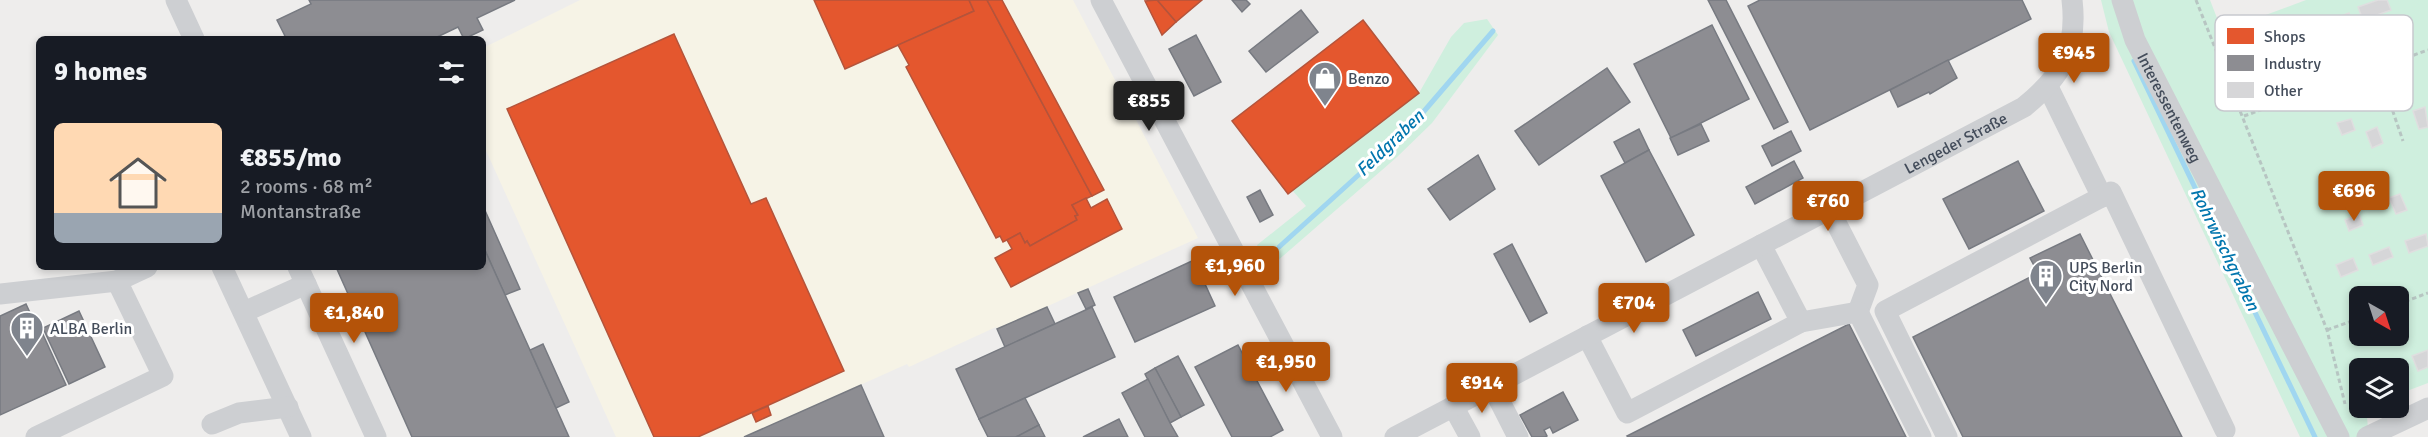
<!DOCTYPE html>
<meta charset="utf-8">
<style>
:root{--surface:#171b24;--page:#242831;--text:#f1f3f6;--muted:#9ea1a6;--line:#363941;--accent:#b45309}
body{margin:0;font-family:Signika,sans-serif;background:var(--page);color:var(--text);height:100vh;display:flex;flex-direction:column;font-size:22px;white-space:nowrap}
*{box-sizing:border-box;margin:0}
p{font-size:20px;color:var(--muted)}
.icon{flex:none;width:33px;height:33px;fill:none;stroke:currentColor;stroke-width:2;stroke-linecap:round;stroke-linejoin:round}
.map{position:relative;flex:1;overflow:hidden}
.panel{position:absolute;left:36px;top:36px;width:450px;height:234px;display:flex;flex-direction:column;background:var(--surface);border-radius:9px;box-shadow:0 3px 9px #0003}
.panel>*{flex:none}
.needle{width:39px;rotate:141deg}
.controls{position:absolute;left:2349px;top:286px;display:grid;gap:12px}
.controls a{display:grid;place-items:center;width:60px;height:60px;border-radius:9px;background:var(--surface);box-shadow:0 3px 9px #0003;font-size:30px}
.price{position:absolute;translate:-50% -51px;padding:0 14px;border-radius:6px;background:var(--accent);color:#fff;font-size:20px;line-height:39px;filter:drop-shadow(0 2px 3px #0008)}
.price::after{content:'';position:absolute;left:50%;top:36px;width:18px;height:14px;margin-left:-9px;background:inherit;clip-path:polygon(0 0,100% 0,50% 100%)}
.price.on{background:#222;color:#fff}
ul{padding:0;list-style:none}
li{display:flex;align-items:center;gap:18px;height:150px;padding:0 18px}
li+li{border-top:2px solid var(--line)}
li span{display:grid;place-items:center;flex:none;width:168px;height:120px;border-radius:9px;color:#555}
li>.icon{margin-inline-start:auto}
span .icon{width:72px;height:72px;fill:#fffc;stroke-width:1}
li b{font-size:26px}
h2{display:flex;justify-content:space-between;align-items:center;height:72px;padding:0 18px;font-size:26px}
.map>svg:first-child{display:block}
.commercial{fill:#f6f3e6}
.green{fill:#cfefde;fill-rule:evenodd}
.shops{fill:#e4572e;stroke:#b4543b;stroke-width:1.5}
.industry{fill:#8d8d92;stroke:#777a81;stroke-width:1.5}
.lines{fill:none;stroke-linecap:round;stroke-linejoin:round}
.stream{stroke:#a0d6f0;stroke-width:5}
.building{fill:#d6d6d8;stroke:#dfdedf;stroke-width:1.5}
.path{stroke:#b7c5c2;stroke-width:3;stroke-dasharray:4.5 3;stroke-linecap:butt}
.minor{stroke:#cdcfd2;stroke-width:21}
.labels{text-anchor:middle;stroke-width:6;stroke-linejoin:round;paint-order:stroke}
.poi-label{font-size:16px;fill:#434c5a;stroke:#fff;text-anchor:start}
.street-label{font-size:16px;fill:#434c5a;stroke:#fff}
.water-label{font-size:18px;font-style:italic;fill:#0276ae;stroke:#fff}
.key{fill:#fff;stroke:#c7c9ce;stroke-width:1.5}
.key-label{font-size:16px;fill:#434c5a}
</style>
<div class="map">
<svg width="2428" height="437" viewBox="0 0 2428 437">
<rect width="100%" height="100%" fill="#eeedec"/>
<polygon class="commercial" points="580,0 1073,0 1198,238 997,329 996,327 909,367 907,364 744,437 616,437 483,144 483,48"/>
<g class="green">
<path d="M2101,0H2210L2222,31L2306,0H2428V383L2399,394L2398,369H2360V408H2366L2369,437H2300L2109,32ZM2360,297H2398V336H2360Z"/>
<polygon points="1487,19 1498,35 1432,123 1397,157 1268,269 1257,245 1306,206 1292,190 1419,93 1451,37 1464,23"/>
</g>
<g class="shops">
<polygon points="814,0 969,0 974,11 845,69"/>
<polygon points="969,0 987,0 1092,196 1072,205 1078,215 1075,216 1077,220 1030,246 1027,241 1025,243 1020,233 1003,242 1000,236 996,238 906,67 909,65 898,45 974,11"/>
<polygon points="987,0 1002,0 1104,190 1092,196"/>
<polygon points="1157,0 1202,0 1176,22"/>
<polygon points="1157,0 1176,22 1162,35 1145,1"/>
<polygon points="1363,20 1419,93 1288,194 1232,121"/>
<polygon points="674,34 751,204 766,198 844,371 698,437 654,437 507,109"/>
<polygon points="1086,198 1091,208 1107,199 1122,229 1011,287 995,258 1012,249 1007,240 1020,233 1025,243 1027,241 1030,246 1077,220 1075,216 1078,215 1072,205"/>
<polygon points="768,406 771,415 756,422 752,413"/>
</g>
<g class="industry">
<polygon points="309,0 515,0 477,18 483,30 464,39 458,27 433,39 280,39 285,36 277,20 311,4"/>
<polygon points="1232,0 1246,0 1250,4 1242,12"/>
<polygon points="1708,0 1726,0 1788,122 1774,129"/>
<polygon points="1760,0 2022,0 2031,19 1810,130 1748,6"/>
<polygon points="1301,10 1318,32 1266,72 1249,51"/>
<polygon points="1712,25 1749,99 1671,138 1634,64"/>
<polygon points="1196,35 1221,82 1194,96 1169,49"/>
<polygon points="1948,60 1957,78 1930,94 1929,92 1898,107 1890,90"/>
<polygon points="1607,68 1630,102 1539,165 1515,131"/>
<polygon points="1701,124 1709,141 1678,155 1670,138"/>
<polygon points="1639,129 1649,150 1625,163 1614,142"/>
<polygon points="1791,131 1801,151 1772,166 1762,146"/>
<polygon points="1649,150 1694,235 1646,262 1601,176"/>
<polygon points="1478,155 1495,189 1450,220 1428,189"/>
<polygon points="1794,161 1803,178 1755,204 1746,187"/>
<polygon points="2018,161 2044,211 1969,249 1943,199"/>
<polygon points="1260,190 1273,215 1260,222 1247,197"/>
<polygon points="483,206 520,289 505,295 483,246"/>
<polygon points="2080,234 2182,437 1963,437 1913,337 2038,273 2030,258"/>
<polygon points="1512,244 1547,313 1530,322 1494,254"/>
<polygon points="483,246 530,350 569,437 412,437 336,267 483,267"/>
<polygon points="1194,260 1215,306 1135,342 1114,297"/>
<polygon points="1088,289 1095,305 1086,309 1078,293"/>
<polygon points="1758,292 1771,319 1696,356 1683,330"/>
<polygon points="26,304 38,330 40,328 66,385 0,415 0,316"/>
<polygon points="1047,307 1055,324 1005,347 997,329"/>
<polygon points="1092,307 1115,357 979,419 956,369"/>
<polygon points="79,311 105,367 69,384 43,328"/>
<polygon points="1849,324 1906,437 1628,437 1627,436"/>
<polygon points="543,344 569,402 556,408 530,350"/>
<polygon points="1238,345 1283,430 1270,437 1232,437 1195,367"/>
<polygon points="1178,356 1204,405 1181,417 1155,368"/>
<polygon points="1155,368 1181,417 1170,423 1145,374"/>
<polygon points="1148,379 1170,423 1178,437 1145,437 1122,393"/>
<polygon points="861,385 884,437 744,437"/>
<polygon points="1563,392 1578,420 1553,433 1550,427 1544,430 1547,436 1545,437 1532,437 1520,415"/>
<polygon points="1025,398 1039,425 1016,437 988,437 979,419"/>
<polygon points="1119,419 1128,437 1083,437"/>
<polygon points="1039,425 1045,437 1016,437"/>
</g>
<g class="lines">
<g class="stream">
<polyline points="2134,61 2315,437"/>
<polyline points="1279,247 1407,131 1493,31"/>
</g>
</g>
<g class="building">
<polygon points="2378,0 2387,0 2391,10 2363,20 2358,7"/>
<polygon points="2349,13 2352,23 2336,29 2333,19"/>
<polygon points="2425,107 2428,127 2419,129 2413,111"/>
<polygon points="2351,119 2355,130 2342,135 2337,123"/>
<polygon points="2377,127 2383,143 2372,148 2366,132"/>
<polygon points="2400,194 2407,210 2396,214 2389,198"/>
<polygon points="2359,214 2363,225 2349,231 2345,220"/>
<polygon points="2426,234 2428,246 2409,253 2405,241"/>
<polygon points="2389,247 2393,257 2373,265 2369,255"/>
<polygon points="2353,258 2358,270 2341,277 2336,265"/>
<polygon points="2428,350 2428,367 2418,371 2412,356"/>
</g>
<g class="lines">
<g class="path">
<polyline points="2196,0 2327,330 2345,404"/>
<polyline points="2378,68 2403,141"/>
<polyline points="2244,116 2428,50"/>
<polyline points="2398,304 2428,293"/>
<polyline points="2327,330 2360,318"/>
</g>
<g class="minor">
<polyline points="176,0 194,39"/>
<polyline points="1101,0 1332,437"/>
<path id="s1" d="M2122,0L2135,40L2339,437"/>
<polyline points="2048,87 2102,197"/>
<polyline points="1829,209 1868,285 1858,312"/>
<polyline points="1761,245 1801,322"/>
<polyline points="222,267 301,437"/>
<polyline points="298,267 376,437"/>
<polyline points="0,294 117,281"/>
<polyline points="244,312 306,284"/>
<polyline points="1587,336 1627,413 1801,322 1858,312 1921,437"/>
<polyline points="1492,386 1518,437"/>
<polyline points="1453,406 1470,437"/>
<polyline points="212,424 239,413 288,407"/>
<polyline points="36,437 163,376 117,281 147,267"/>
<path id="s2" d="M1395,437L2024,107C2061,77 2078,50 2072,0"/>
<polyline points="1947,437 1885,311 2111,192 2225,430"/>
<polyline points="2367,437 2428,408"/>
</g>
</g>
<defs>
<symbol id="shop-pin" viewBox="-11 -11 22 30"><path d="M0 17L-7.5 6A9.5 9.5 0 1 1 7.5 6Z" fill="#7f848d" stroke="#fff"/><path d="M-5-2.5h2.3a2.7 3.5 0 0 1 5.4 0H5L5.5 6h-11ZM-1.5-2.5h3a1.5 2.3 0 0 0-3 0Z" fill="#fff"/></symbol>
<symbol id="building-pin" viewBox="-11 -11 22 30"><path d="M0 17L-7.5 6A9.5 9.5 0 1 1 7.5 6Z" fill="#7f848d" stroke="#fff"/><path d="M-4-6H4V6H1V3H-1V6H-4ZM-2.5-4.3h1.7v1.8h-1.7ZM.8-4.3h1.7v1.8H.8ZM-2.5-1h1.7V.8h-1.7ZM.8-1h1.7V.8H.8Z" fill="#fff"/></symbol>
</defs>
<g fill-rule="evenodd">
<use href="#shop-pin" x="1306" y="59" width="38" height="52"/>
<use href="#building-pin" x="2027" y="257" width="38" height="52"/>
<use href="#building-pin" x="8" y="309" width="38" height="52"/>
</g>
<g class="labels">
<g class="poi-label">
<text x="1348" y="84">Benzo</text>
<text x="2069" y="273">UPS Berlin<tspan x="2069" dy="18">City Nord</tspan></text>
<text x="50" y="334">ALBA Berlin</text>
</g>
<g class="street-label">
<text dy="6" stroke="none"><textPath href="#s1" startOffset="118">Interessentenweg</textPath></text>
<text dy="6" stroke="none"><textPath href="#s2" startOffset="633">Lengeder Straße</textPath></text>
</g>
<g class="water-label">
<text transform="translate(1390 143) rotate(-44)" y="6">Feldgraben</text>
<text transform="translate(2225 249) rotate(64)" y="6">Rohrwischgraben</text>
</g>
</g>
<rect x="2215" y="15" width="198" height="96" rx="9" class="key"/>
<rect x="2227" y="28" width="27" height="16" fill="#e4572e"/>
<rect x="2227" y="55" width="27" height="16" fill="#8d8d92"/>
<rect x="2227" y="82" width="27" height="16" fill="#d6d6d8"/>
<g class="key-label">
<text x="2264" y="42">Shops</text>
<text x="2264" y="69">Industry</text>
<text x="2264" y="96">Other</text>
</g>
</svg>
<div class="controls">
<a><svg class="needle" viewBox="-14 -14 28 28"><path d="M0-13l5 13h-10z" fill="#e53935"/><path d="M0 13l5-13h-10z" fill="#9ea1a6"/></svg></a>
<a><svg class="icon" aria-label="layers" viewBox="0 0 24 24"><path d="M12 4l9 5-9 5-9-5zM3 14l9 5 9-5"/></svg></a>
</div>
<b class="price" style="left:2074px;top:84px">€945</b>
<b class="price on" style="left:1149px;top:132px">€855</b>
<b class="price" style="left:2354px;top:222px">€696</b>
<b class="price" style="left:1828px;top:232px">€760</b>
<b class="price" style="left:1235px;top:297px">€1,960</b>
<b class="price" style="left:1634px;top:334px">€704</b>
<b class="price" style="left:354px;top:344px">€1,840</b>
<b class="price" style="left:1286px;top:393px">€1,950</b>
<b class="price" style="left:1482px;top:414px">€914</b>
<section class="panel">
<h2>9 homes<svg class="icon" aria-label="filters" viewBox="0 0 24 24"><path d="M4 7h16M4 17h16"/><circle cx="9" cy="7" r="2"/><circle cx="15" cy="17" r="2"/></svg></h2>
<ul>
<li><span style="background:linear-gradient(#ffd9b3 75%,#9aa5b1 0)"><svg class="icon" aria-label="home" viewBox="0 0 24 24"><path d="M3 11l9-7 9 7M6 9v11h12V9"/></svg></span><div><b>€855/mo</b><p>2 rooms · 68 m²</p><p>Montanstraße</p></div></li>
</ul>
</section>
</div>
